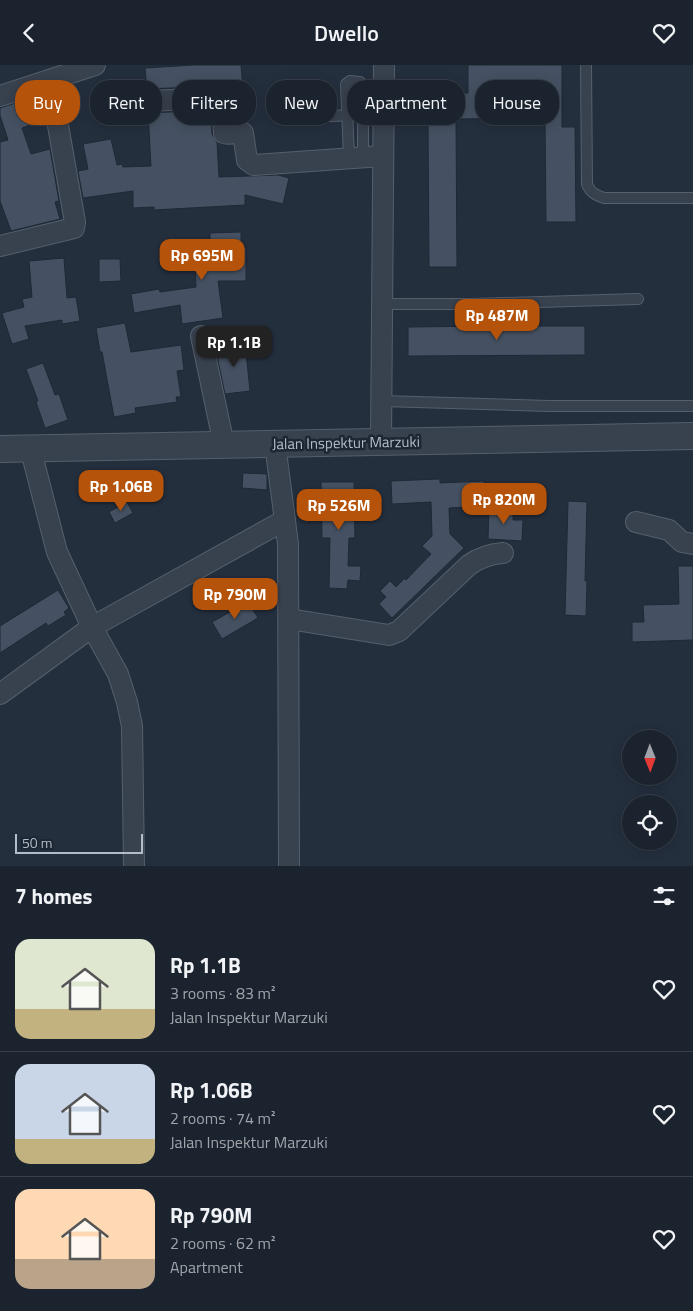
<!DOCTYPE html>
<meta charset="utf-8">
<style>
:root{--surface:#1b232e;--page:#282f3a;--text:#f1f3f6;--muted:#a0a4aa;--line:#39404a;--accent:#b45309}
body{margin:0;font-family:"Titillium Web",sans-serif;background:var(--page);color:var(--text);height:100vh;display:flex;flex-direction:column;font-size:19px;white-space:nowrap}
*{box-sizing:border-box;margin:0}
p{font-size:16px;color:var(--muted)}
.icon{flex:none;width:28px;height:28px;fill:none;stroke:currentColor;stroke-width:2;stroke-linecap:round;stroke-linejoin:round}
.map{position:relative;height:801px;overflow:hidden}
.side{display:flex;flex-direction:column;background:var(--surface);flex:1}
.side>*{flex:none}
.hud{position:absolute;left:15px;top:15px;width:664px;height:45px;display:flex;gap:10px}
.needle{width:32px;rotate:179deg}
.tools{position:absolute;left:622px;top:665px;display:grid;gap:10px}
.tools a{display:grid;place-items:center;width:55px;height:55px;border-radius:50%;background:var(--surface);box-shadow:0 2px 12px #0003,0 0 0 1px var(--line);font-size:25px}
.scale{position:absolute;left:15px;bottom:12px;width:128px;box-sizing:border-box;padding-left:5px;border:2px solid #b4bcc9;border-top:0;font-size:14px;line-height:18px;white-space:nowrap;color:#b4bcc9;-webkit-text-stroke:4px #1d2633;paint-order:stroke}
.price{position:absolute;translate:-50% -42px;padding:0 11px;border-radius:10px;background:var(--accent);color:#fff;font-size:16px;line-height:32px;filter:drop-shadow(0 1px 2px #0008)}
.price::after{content:'';position:absolute;left:50%;top:30px;width:15px;height:11px;margin-left:-8px;background:inherit;clip-path:polygon(0 0,100% 0,50% 100%)}
.price.selected{background:#222;color:#fff}
ul{padding:0;list-style:none}
li{display:flex;align-items:center;gap:15px;height:125px;padding:0 15px}
li+li{border-top:1px solid var(--line)}
li span{display:grid;place-items:center;flex:none;width:140px;height:100px;border-radius:15px;color:#555}
li>.icon{margin-inline-start:auto}
span .icon{width:60px;height:60px;fill:#fffc;stroke-width:1}
li b{font-size:21px}
h2{display:flex;justify-content:space-between;align-items:center;height:60px;padding:0 15px;font-size:21px}
.chip{padding:0 18px;border-radius:20px;background:var(--surface);box-shadow:0 2px 12px #0003,0 0 0 1px var(--line);font-size:18px;line-height:45px}
.chip.selected{background:var(--accent);color:#fff}
header{display:flex;justify-content:space-between;align-items:center;height:65px;padding:0 15px;background:var(--surface);font-size:22px;font-weight:600}
.map>svg:first-child{display:block}
.building{fill:#455162;stroke:#1f2835}
.lines{fill:none;stroke-linecap:round;stroke-linejoin:round}
.service-casing{stroke:#565f6c;stroke-width:12}
.minor-casing{stroke:#565f6c;stroke-width:22}
.tertiary-casing{stroke:#565f6c;stroke-width:28}
.service{stroke:#38414e;stroke-width:10}
.minor{stroke:#38414e;stroke-width:20}
.tertiary{stroke:#38414e;stroke-width:26}
.labels{text-anchor:middle;stroke-width:5;stroke-linejoin:round;paint-order:stroke}
.street-label{font-size:15px;fill:#b4bcc9;stroke:#1d2633}
</style>
<header><svg class="icon" aria-label="back" viewBox="0 0 24 24"><path d="M15 5l-7 7 7 7"/></svg>Dwello<svg class="icon" aria-label="heart" viewBox="0 0 24 24"><path d="M12 20l-8-8c-3-5 5-10 8-4 3-6 11-1 8 4z"/></svg></header>
<div class="map">
<svg width="693" height="801" viewBox="0 0 693 801">
<rect width="100%" height="100%" fill="#242f3e"/>
<g class="building">
<polygon points="194,0 241,0 243,24 227,25 218,21 147,24 145,3"/>
<polygon points="468,0 562,0 562,62 575,62 576,157 546,157 545,53 456,54 457,202 429,202 428,60 431,60 431,29 468,28"/>
<polygon points="40,30 45,55 22,63 31,89 50,84 59,136 55,137 60,154 11,166 0,136 0,77 8,75 0,50 0,43"/>
<polygon points="211,45 212,69 217,77 219,112 278,110 289,113 283,139 245,130 245,140 154,145 154,142 133,143 133,126 83,133 78,106 88,104 83,79 111,74 117,100 122,99 123,102 151,101 148,48"/>
<polygon points="241,167 241,182 246,182 246,216 218,216 223,253 182,259 180,240 134,248 131,229 159,224 160,227 196,222 194,179 210,179 210,168"/>
<polygon points="64,193 67,233 76,232 80,256 62,259 62,255 25,261 29,274 12,279 2,248 24,242 22,234 32,232 29,196"/>
<polygon points="99,194 120,194 121,216 99,217"/>
<polygon points="125,258 131,287 181,280 184,305 177,306 181,332 176,332 177,337 135,343 136,348 114,352 102,287 100,287 96,263"/>
<polygon points="497,261 585,261 585,290 408,291 408,262"/>
<polygon points="245,277 250,326 225,329 215,281"/>
<polygon points="43,298 55,330 59,329 68,355 45,363 36,337 38,336 26,304"/>
<polygon points="243,408 267,409 267,425 242,423"/>
<polygon points="440,414 440,418 484,416 485,441 449,443 450,469 464,483 392,553 379,539 386,532 380,526 390,516 396,522 405,513 406,515 431,489 422,481 432,471 431,437 392,439 391,416"/>
<polygon points="321,417 354,417 355,473 349,473 348,501 361,501 360,516 348,515 347,524 329,523 330,473 322,473"/>
<polygon points="568,436 587,437 585,516 587,516 586,551 565,550"/>
<polygon points="127,437 133,448 115,458 109,447"/>
<polygon points="489,441 513,442 513,455 523,455 522,476 488,474"/>
<polygon points="678,501 693,501 693,575 632,577 632,557 644,557 643,540 679,539"/>
<polygon points="58,525 69,543 64,547 66,550 48,561 46,558 0,588 0,561"/>
<polygon points="248,537 258,553 222,574 212,557"/>
</g>
<g class="lines">
<defs>
<g id="service">
<path d="M586,0L587,119C590,127 595,130 604,133H693"/>
<polyline points="279,53 383,49"/>
<polyline points="349,93 346,19 350,16 360,17 363,20 363,92"/>
<polyline points="384,239 472,239 638,234"/>
<polyline points="382,336 549,341 691,341"/>
</g>
<g id="minor">
<polyline points="0,31 95,0"/>
<path d="M147,36L219,33L222,38L224,68C231,71 237,65 243,68L247,95L254,100L382,91"/>
<polyline points="0,181 74,163 75,157 50,15"/>
<polyline points="201,271 224,380"/>
<polyline points="381,377 384,0"/>
<polyline points="275,379 288,479 289,801"/>
<polyline points="30,382 57,487 92,562 118,609 127,637 132,661 134,801"/>
<polyline points="636,457 669,465 682,477 693,479"/>
<path d="M289,554L389,570L399,566L469,500C480,492 490,489 503,488"/>
<polyline points="0,629 92,562 285,455"/>
</g>
<polyline id="tertiary" points="0,384 693,371"/>
</defs>
<use href="#service" class="service-casing"/>
<use href="#minor" class="minor-casing"/>
<use href="#tertiary" class="tertiary-casing"/>
<use href="#service" class="service"/>
<use href="#minor" class="minor"/>
<use href="#tertiary" class="tertiary"/>
</g>
<g class="labels">
<g class="street-label">
<text transform="translate(346 378) rotate(-1)" y="5">Jalan Inspektur Marzuki</text>
</g>
</g>
</svg>
<div class="tools">
<a><svg class="needle" viewBox="-14 -14 28 28"><path d="M0-13l5 13h-10z" fill="#e53935"/><path d="M0 13l5-13h-10z" fill="#a0a4aa"/></svg></a>
<a><svg class="icon" aria-label="locate" viewBox="0 0 24 24"><circle cx="12" cy="12" r="6"/><path d="M12 2v4M12 18v4M2 12h4M18 12h4"/></svg></a>
</div>
<div class="scale">50 m</div>
<b class="price" style="left:202px;top:216px">Rp 695M</b>
<b class="price" style="left:497px;top:276px">Rp 487M</b>
<b class="price selected" style="left:234px;top:303px">Rp 1.1B</b>
<b class="price" style="left:121px;top:447px">Rp 1.06B</b>
<b class="price" style="left:504px;top:460px">Rp 820M</b>
<b class="price" style="left:339px;top:466px">Rp 526M</b>
<b class="price" style="left:235px;top:555px">Rp 790M</b>
<div class="hud">
<a class="chip selected">Buy</a>
<a class="chip">Rent</a>
<a class="chip">Filters</a>
<a class="chip">New</a>
<a class="chip">Apartment</a>
<a class="chip">House</a>
</div>
</div>
<section class="side">
<h2>7 homes<svg class="icon" aria-label="filters" viewBox="0 0 24 24"><path d="M4 7h16M4 17h16"/><circle cx="9" cy="7" r="2"/><circle cx="15" cy="17" r="2"/></svg></h2>
<ul>
<li><span style="background:linear-gradient(#dfe7d0 70%,#c2b280 0)"><svg class="icon" aria-label="home" viewBox="0 0 24 24"><path d="M3 11l9-7 9 7M6 9v11h12V9"/></svg></span><div><b>Rp 1.1B</b><p>3 rooms · 83 m²</p><p>Jalan Inspektur Marzuki</p></div><svg class="icon" aria-label="heart" viewBox="0 0 24 24"><path d="M12 20l-8-8c-3-5 5-10 8-4 3-6 11-1 8 4z"/></svg></li>
<li><span style="background:linear-gradient(#c9d6e8 75%,#c2b280 0)"><svg class="icon" aria-label="home" viewBox="0 0 24 24"><path d="M3 11l9-7 9 7M6 9v11h12V9"/></svg></span><div><b>Rp 1.06B</b><p>2 rooms · 74 m²</p><p>Jalan Inspektur Marzuki</p></div><svg class="icon" aria-label="heart" viewBox="0 0 24 24"><path d="M12 20l-8-8c-3-5 5-10 8-4 3-6 11-1 8 4z"/></svg></li>
<li><span style="background:linear-gradient(#ffd9b3 70%,#b9a48a 0)"><svg class="icon" aria-label="home" viewBox="0 0 24 24"><path d="M3 11l9-7 9 7M6 9v11h12V9"/></svg></span><div><b>Rp 790M</b><p>2 rooms · 62 m²</p><p>Apartment</p></div><svg class="icon" aria-label="heart" viewBox="0 0 24 24"><path d="M12 20l-8-8c-3-5 5-10 8-4 3-6 11-1 8 4z"/></svg></li>
</ul>
</section>
